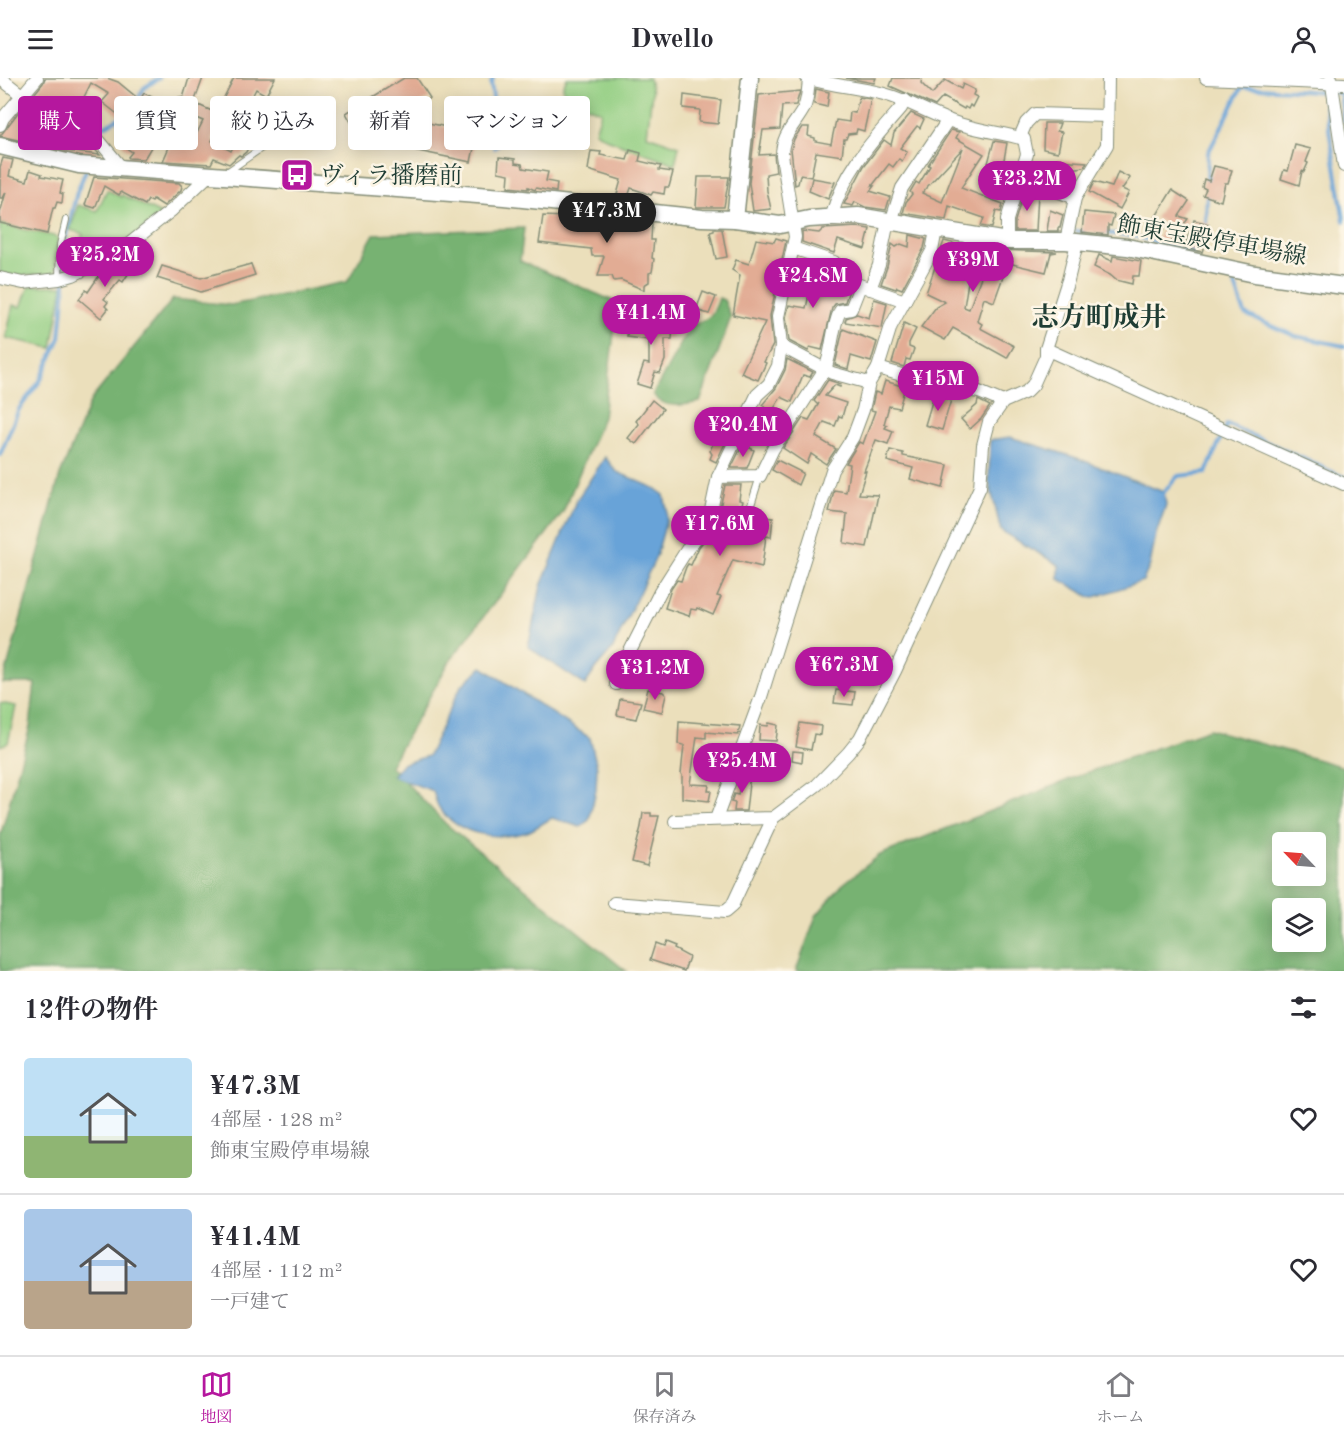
<!DOCTYPE html>
<html lang="ja">
<meta charset="utf-8">
<style>
:root{--surface:#fff;--page:#f7f7f7;--text:#2b2b33;--muted:#7c7c81;--line:#e1e1e2;--accent:#b5179e}
body{margin:0;font-family:"Old Standard TT","Noto Serif JP",serif;background:var(--page);color:var(--text);height:100vh;display:flex;flex-direction:column;font-size:22px;white-space:nowrap}
*{box-sizing:border-box;margin:0}
p{font-size:20px;color:var(--muted)}
.icon{flex:none;width:33px;height:33px;fill:none;stroke:currentColor;stroke-width:2;stroke-linecap:round;stroke-linejoin:round}
.map{position:relative;height:893px;overflow:hidden}
.drawer{display:flex;flex-direction:column;background:var(--surface);flex:1}
.drawer>*{flex:none}
.guide{position:absolute;left:18px;top:18px;width:600px;height:54px;display:flex;gap:12px}
.needle{width:39px;rotate:295deg}
.tools{position:absolute;left:1272px;top:754px;display:grid;gap:12px}
.tools a{display:grid;place-items:center;width:54px;height:54px;border-radius:6px;background:var(--surface);box-shadow:0 3px 15px #0003;font-size:30px}
.price{position:absolute;translate:-50% -51px;padding:0 14px;border-radius:21px;background:var(--accent);color:#fff;font-size:20px;line-height:39px;filter:drop-shadow(0 2px 3px #0008)}
.price::after{content:'';position:absolute;left:50%;top:36px;width:18px;height:14px;margin-left:-9px;background:inherit;clip-path:polygon(0 0,100% 0,50% 100%)}
.price.active{background:#222;color:#fff}
ul{padding:0;list-style:none}
li{display:flex;align-items:center;gap:18px;height:150px;padding:0 24px}
li+li{border-top:2px solid var(--line)}
li span{display:grid;place-items:center;flex:none;width:168px;height:120px;border-radius:6px;color:#555}
li>.icon{margin-inline-start:auto}
span .icon{width:72px;height:72px;fill:#fffc;stroke-width:1}
li b{font-size:26px}
h2{display:flex;justify-content:space-between;align-items:center;height:72px;padding:0 24px;font-size:26px}
.chip{padding:0 21px;border-radius:6px;background:var(--surface);box-shadow:0 3px 15px #0003;font-size:21px;line-height:54px}
.chip.active{background:var(--accent);color:#fff}
header{display:flex;justify-content:space-between;align-items:center;height:78px;padding:0 24px;background:var(--surface);font-size:27px;font-weight:800}
.tabs{display:flex;justify-content:space-around;align-items:center;height:84px;border-top:2px solid var(--line);background:var(--surface);font-size:16px;color:var(--muted)}
.tabs a{display:grid;justify-items:center;gap:3px}
.tabs .active{color:var(--accent)}
.map>svg:first-child{display:block}
.green{fill:#94cf84;stroke:#5a865c;stroke-width:1.5}
.forest{fill:#77b272;stroke:#4b7853;stroke-width:1.5;fill-rule:evenodd}
.water{fill:#67a3d8;stroke:#437086;stroke-width:1.5}
.lines{fill:none;stroke-linecap:round;stroke-linejoin:round}
.stream{stroke:#67a3d8;stroke-width:4}
.building{fill:#e2ac94;fill-rule:evenodd}
.lane-casing{stroke:#858e78;stroke-width:8}
.street-casing{stroke:#858e78;stroke-width:14}
.secondary-casing{stroke:#858e78;stroke-width:19}
.lane{stroke:#fff;stroke-width:6}
.street{stroke:#fff;stroke-width:12}
.secondary{stroke:#fff;stroke-width:16}
.labels{text-anchor:middle;stroke-width:5;stroke-linejoin:round;paint-order:stroke}
.poi-label{font-size:24px;fill:#1f3d34;stroke:#fcf5e5;text-anchor:start}
.street-label{font-size:24px;fill:#1f3d34;stroke:#fcf5e5}
.quarter-label{font-size:27px;font-weight:bold;fill:#1f3d34;stroke:#fcf5e5}
</style>
<header><svg class="icon" aria-label="menu" viewBox="0 0 24 24"><path d="M4 6h16M4 12h16M4 18h16"/></svg>Dwello<svg class="icon" aria-label="person" viewBox="0 0 24 24"><circle cx="12" cy="8" r="4"/><path d="M4 21q1-7 8-7t8 7"/></svg></header>
<div class="map">
<svg width="1344" height="893" viewBox="0 0 1344 893">
<rect width="100%" height="100%" fill="#fcf5e5"/>
<filter id="ink" filterUnits="userSpaceOnUse"><feTurbulence type="fractalNoise" baseFrequency=".0167" numOctaves="2"/><feDisplacementMap in="SourceGraphic" scale="12" xChannelSelector="R" yChannelSelector="G"/><feConvolveMatrix kernelMatrix="1 2 1 2 8 2 1 2 1" color-interpolation-filters="sRGB"/></filter>
<filter id="wash" filterUnits="userSpaceOnUse"><feTurbulence type="fractalNoise" baseFrequency=".008" numOctaves="4" result="noise"/><feDisplacementMap in="SourceGraphic" scale="24" xChannelSelector="R" yChannelSelector="G"/><feGaussianBlur stdDeviation="1.35" result="paint"/><feColorMatrix in="noise" values="0 0 0 0 0 0 0 0 0 0 0 0 0 0 0 0 0 1.4 0 .05"/><feComposite in="paint" operator="in"/></filter>
<g filter="url(#wash)">
<rect width="100%" height="100%" fill="#ebdfbb"/>
<g class="green">
<polygon points="567,0 649,0 652,14 647,57 679,68 675,86 609,62 595,54 601,34 578,24 564,16 563,8"/>
<polygon points="107,112 121,119 122,117 161,136 124,166 79,189 75,178 83,156 70,152 78,127 97,133"/>
<polygon points="0,146 58,159 55,196 19,198 0,196"/>
<polygon points="29,208 63,208 52,270 6,260 13,227 21,229"/>
<polygon points="0,625 16,628 8,665 0,668"/>
</g>
<g class="forest">
<polygon points="524,150 520,183 618,225 603,339 563,434 450,583 390,688 446,746 626,893 0,893 0,759 30,649 35,605 3,605 60,397 91,322 173,221 231,227 347,204 374,156"/>
<path d="M719,220L724,222L731,239L700,324C685,327 662,332 653,316L691,247C710,241 713,238 719,220Z"/>
<path d="M1209,651L1344,689V893H796L816,838L842,807L880,777L1083,696ZM1282,765H1316V798H1282ZM1282,831H1316V864H1282Z"/>
</g>
<g class="water">
<polygon points="1010,359 1077,380 1164,414 1166,427 1156,456 1150,487 1143,503 1092,520 1059,501 1059,487 1001,453 989,404 990,362"/>
<polygon points="605,379 617,394 654,410 664,417 667,432 666,444 656,479 612,572 597,589 585,607 528,569 541,508 576,423"/>
<path d="M482,589L590,660L597,689L596,712L589,742L580,749L552,740C544,744 535,751 527,754C497,763 459,757 440,731C436,726 435,719 433,713L392,698L402,686L428,678L461,608Z"/>
</g>
<g class="lines">
<g class="stream">
<polyline points="493,0 491,6 500,65 494,70"/>
<polyline points="1323,14 1344,143"/>
<polyline points="1340,14 1344,43"/>
<polyline points="137,23 144,10 159,0"/>
<path d="M89,82L86,71C90,53 109,46 124,37"/>
<polyline points="1207,106 1208,75 1242,9 1344,15"/>
<polyline points="1206,148 1207,113"/>
<polyline points="1076,153 1084,154"/>
<polyline points="1104,155 1134,158 1193,175"/>
<polyline points="1232,198 1245,236 1295,258 1344,268"/>
<polyline points="0,377 19,331 40,303 60,260 65,207 63,195 63,171 77,114 86,92"/>
<polyline points="1164,414 1178,398 1206,395 1227,346 1344,399"/>
</g>
</g>
<g id="blocks">
<g class="building">
<polygon points="45,0 107,0 118,4 140,22 144,15 152,19 150,23 172,32 163,48 153,44 143,57 154,64 144,81 129,80 128,79 132,74 122,67 130,57 121,46 125,42 102,24 109,16 91,5 80,27 95,33 90,46 52,33 40,27 31,20 43,5"/>
<polygon points="189,0 203,0 194,25 223,38 212,63 231,73 249,36 262,43 246,74 241,78 239,77 229,86 214,80 211,86 163,83 176,53 194,61 203,43 184,35 185,32 176,28 179,19 183,20"/>
<polygon points="234,0 275,0 266,17 256,11 243,36 221,25"/>
<polygon points="404,0 417,0 430,20 398,38 477,56 471,84 389,67 390,62 377,50 360,60 346,35"/>
<polygon points="846,0 876,0 874,5"/>
<polygon points="893,0 922,0 921,5 932,16 945,2 961,11 963,6 975,12 973,17 977,19 972,29 970,27 968,31 965,29 964,31 943,19 935,28 890,8"/>
<polygon points="816,11 829,14 827,29 814,26"/>
<polygon points="800,13 796,27 782,28 780,51 763,52 759,77 774,76 776,94 766,96 767,113 771,131 753,133 749,105 759,17"/>
<polygon points="684,17 721,22 718,46 699,44 700,32 683,30"/>
<polygon points="859,19 871,21 864,53 857,51 856,55 848,56 846,61 844,61 842,78 816,74 811,99 800,97 798,106 795,107 791,71 794,61 802,49 809,49 808,58 815,60 815,63 831,66 836,42 849,44 850,34 855,35"/>
<polygon points="20,32 31,41 45,48 86,62 100,77 66,73 0,58"/>
<polygon points="911,35 924,41 920,50 917,48 900,70 907,74 902,83 899,81 893,89 889,86 872,108 874,108 870,113 890,119 886,132 865,129 855,124 853,128 844,126 864,88 884,62 891,67 894,55"/>
<polygon points="1044,45 1060,45 1057,53 1062,54 1058,74 1043,71"/>
<path d="M951,52L959,54L956,60L984,76L978,85L975,84L977,85L961,110L1003,126L1001,134L996,133L992,150L981,148L984,140L949,128L946,142L903,135L906,124L912,116L910,114L916,104L919,106L930,88L928,87ZM963,70L942,124L922,115L926,110Z"/>
<polygon points="994,63 1007,65 1003,87 988,85"/>
<polygon points="1295,67 1311,71 1306,84 1308,85 1304,94 1302,93 1299,107 1281,101 1284,92 1288,93"/>
<polygon points="630,72 641,75 639,83 661,88 659,92 673,94 669,109 665,109 664,116 653,114 651,117 631,110 627,122 616,120 621,102 588,92 591,73 601,74 600,77 627,82"/>
<polygon points="499,79 515,81 515,85 522,86 523,90 548,94 546,103 557,105 556,114 536,110 535,112 528,109 528,111 508,109 509,96 498,94"/>
<polygon points="3,80 13,82 9,98 27,103 30,92 42,96 41,98 63,102 60,115 63,116 62,125 57,124 55,130 53,130 47,156 0,145 0,135 6,114 3,120 0,120 0,89"/>
<polygon points="1058,82 1087,84 1084,89 1071,91 1069,101 1055,98"/>
<polygon points="1214,88 1232,92 1228,105 1225,105 1221,123 1203,117 1206,111 1202,109 1204,101 1209,103"/>
<polygon points="1118,94 1130,100 1122,111 1129,114 1120,131 1089,114 1094,104 1112,109"/>
<polygon points="94,99 179,105 182,108 181,112 164,128 153,121 152,124 148,122 145,127 121,114 119,117 104,108 95,130 85,127"/>
<polygon points="698,99 729,99 724,129 696,129"/>
<polygon points="812,100 835,104 828,121 809,113"/>
<polygon points="1025,110 1038,115 1036,153 1015,153 1015,143"/>
<polygon points="1172,112 1189,123 1179,138 1188,141 1168,167 1156,161 1167,146 1155,140"/>
<polygon points="1050,132 1063,137 1060,150 1058,150 1058,153 1047,153"/>
<polygon points="1084,134 1114,137 1111,148 1108,147 1108,157 1082,154"/>
<polygon points="567,136 652,145 651,162 654,162 652,180 654,181 652,194 649,195 649,204 644,207 644,212 621,202 614,203 612,198 598,198 604,178 592,178 591,171 539,165 543,138 566,139"/>
<polygon points="1194,142 1209,146 1206,157 1207,158 1202,174 1184,170"/>
<polygon points="857,149 870,151 865,171 838,162 834,175 802,164 802,153 819,155 823,151"/>
<polygon points="714,151 722,151 727,179 716,181 710,154 714,153"/>
<polygon points="910,157 926,161 924,170 902,211 897,209 896,211 881,206 887,189 892,166 896,169 901,166 909,169"/>
<polygon points="776,160 786,163 770,238 773,267 764,284 766,285 758,302 741,295 765,244 733,237 740,197 732,192 736,182 749,186 756,161 774,164"/>
<polygon points="944,163 964,168 959,187 970,191 964,229 969,231 987,183 995,185 996,172 1057,174 1051,175 1046,194 1008,185 994,224 984,220 977,243 982,246 980,250 1014,268 1007,280 953,250 945,262 921,249 936,229 945,224 926,215"/>
<polygon points="1099,177 1112,183 1113,178 1141,183 1139,198 1133,198 1132,206 1116,202 1110,197 1094,189"/>
<polygon points="120,182 132,190 123,204 120,202 104,221 108,224 105,228 108,231 101,240 79,221 86,212 88,214 103,192 107,195 113,186"/>
<polygon points="804,183 821,188 819,196 826,198 831,206 849,212 845,224 835,226 832,230 822,272 810,269 808,273 789,263 786,239 789,227 806,230 811,208 794,204 796,195 801,196"/>
<polygon points="251,186 255,197 201,214 157,200 162,188 201,200"/>
<polygon points="703,214 716,219 709,236 696,232"/>
<polygon points="874,221 887,225 882,250 845,244 846,240 857,236 869,240"/>
<polygon points="628,241 659,243 658,248 673,249 672,261 665,261 665,282 660,295 655,294 650,310 637,306 644,285 649,286 649,262 627,259"/>
<polygon points="904,245 916,251 909,265 909,269 914,271 910,282 906,281 904,289 892,285"/>
<polygon points="843,251 877,264 871,284 851,278 848,291 835,287"/>
<polygon points="787,281 813,294 810,299 803,297 792,324 781,319 772,334 762,327 776,310 785,292"/>
<polygon points="828,302 841,306 840,309 835,307 825,318 846,325 842,339 839,338 835,348 824,344 816,359 836,371 826,386 811,376 807,386 783,370 803,340 809,342 819,325 818,327 814,323"/>
<polygon points="885,303 905,309 899,330 889,328 884,346 887,347 885,350 893,353 888,366 876,362 864,393 866,393 859,416 878,417 867,469 844,465 847,436 829,434 834,412 846,414 850,386 846,385 859,364 863,366 875,333 871,332 875,314 881,316"/>
<polygon points="934,317 951,322 942,352 925,347"/>
<polygon points="652,322 663,331 636,366 628,360 639,346 636,343"/>
<polygon points="978,322 990,328 981,341 970,351 961,341 977,327"/>
<polygon points="774,337 781,343 769,361 763,357"/>
<polygon points="716,345 732,351 716,384 710,381 712,376 710,373 715,360 708,359"/>
<polygon points="743,366 754,372 747,390 731,390"/>
<polygon points="890,372 903,375 903,378 948,387 943,410 910,401 913,390 887,383"/>
<polygon points="777,382 803,395 798,407 772,392"/>
<polygon points="725,407 741,407 739,422 743,423 741,431 744,431 737,454 739,460 743,461 746,459 753,438 773,440 771,459 766,458 762,489 733,482 717,518 721,519 713,537 697,530 696,532 691,531 689,538 665,530 671,511 677,502 681,503 686,489 688,486 691,487 699,469 710,455 718,439"/>
<polygon points="648,611 663,614 666,617 662,634 643,630"/>
<polygon points="836,612 855,614 853,627 834,625"/>
<polygon points="620,621 641,624 636,641 617,637"/>
<polygon points="679,643 740,648 738,657 706,654 706,660 697,659 690,706 709,707 708,713 711,713 709,723 682,720 682,697 681,696 684,667 678,666"/>
<polygon points="769,645 778,647 776,663 759,662 760,647 768,648"/>
<polygon points="800,645 821,648 820,657 814,656 811,672 796,669"/>
<polygon points="793,673 803,674 802,684 792,682"/>
<polygon points="742,695 750,696 746,733 734,733 735,725 731,724 734,716 738,717"/>
<polygon points="643,735 651,735 651,738 659,738 647,788 632,784 641,749"/>
<polygon points="665,865 675,869 674,871 689,879 684,893 650,882 655,866 663,869"/>
</g>
</g>
</g>
<g filter="url(#ink)">
<use href="#blocks" fill-opacity="0" stroke="#858e78" stroke-width="1.5"/>
<g class="lines">
<defs>
<g id="lane">
<polyline points="227,94 263,69"/>
<polyline points="59,201 60,167 66,142"/>
<polyline points="742,456 760,398"/>
</g>
<g id="street">
<polyline points="0,0 23,18"/>
<path d="M807,0C832,8 859,9 884,16C907,22 926,34 948,42C973,52 999,54 1024,61L1027,76L1007,142V163"/>
<polyline points="1206,0 1344,6"/>
<polyline points="1331,0 1344,88"/>
<polyline points="20,21 35,34 49,41 90,55 97,60 121,89"/>
<polyline points="0,47 3,40 37,0"/>
<polyline points="1020,59 1026,45 1035,36 1107,38"/>
<polyline points="1022,94 1027,102 1075,120"/>
<path d="M831,140C843,95 871,64 901,30L905,22"/>
<polyline points="891,144 902,110 948,42"/>
<polyline points="1066,163 1075,120 1107,67 1108,0"/>
<polyline points="793,170 834,184 835,186 833,193 834,198 905,223"/>
<polyline points="0,200 23,205 59,201 73,197 104,182 124,170 172,132 209,97"/>
<polyline points="870,211 879,187 888,143"/>
<polyline points="781,268 832,295 869,305"/>
<polyline points="1046,271 1344,406"/>
<polyline points="878,290 925,304 979,314 1003,324"/>
<path d="M718,399L760,398L773,371L825,291C833,272 831,252 840,233L851,231L860,208"/>
<path d="M616,606L618,597L660,514L688,470L703,452L710,437L718,399L757,317L769,306L778,288L781,268L778,239L795,159L782,77C782,56 795,47 804,30C808,21 808,10 809,1"/>
<polyline points="716,741 761,619 832,392 853,359 863,332 869,305 878,290 891,248 932,173 936,152"/>
<polyline points="675,743 773,740 817,707 848,675 860,660 895,593 980,409 983,367 989,344 1003,324 1026,314 1033,307 1046,278 1046,271 1068,202 1077,165"/>
<polyline points="614,825 725,834 732,828 773,740"/>
</g>
<g id="secondary">
<polyline points="0,68 79,87 504,119 702,140 735,141 780,147 809,141 858,138 1007,163 1066,163 1127,169 1255,196 1344,208"/>
<polyline points="735,141 750,0"/>
</g>
</defs>
<use href="#lane" class="lane-casing"/>
<use href="#street" class="street-casing"/>
<use href="#secondary" class="secondary-casing"/>
<use href="#lane" class="lane"/>
<use href="#street" class="street"/>
<use href="#secondary" class="secondary"/>
</g>
</g>
<defs>
<symbol id="bus-square" viewBox="-11 -11 22 22"><rect x="-9" y="-9" width="18" height="18" rx="4" fill="#b5179e" stroke="#fcf5e5"/><path d="M-5-6H5V4H4V6H2V4H-2V6H-4V4H-5ZM-3.5-4V0h7V-4ZM-3.5 1.2v1.5H-2V1.2ZM2 1.2v1.5H3.5V1.2Z" fill="#fff"/></symbol>
</defs>
<g fill-rule="evenodd">
<use href="#bus-square" x="278" y="78" width="38" height="38"/>
</g>
<g class="labels">
<g class="poi-label">
<text x="320" y="105">ヴィラ播磨前</text>
</g>
<g class="street-label">
<text transform="translate(1212 162) rotate(10)" y="8">飾東宝殿停車場線</text>
</g>
<g class="quarter-label">
<text x="1099" y="248">志方町成井</text>
</g>
</g>
</svg>
<div class="tools">
<a><svg class="needle" viewBox="-14 -14 28 28"><path d="M0-13l5 13h-10z" fill="#e53935"/><path d="M0 13l5-13h-10z" fill="#7c7c81"/></svg></a>
<a><svg class="icon" aria-label="layers" viewBox="0 0 24 24"><path d="M12 4l9 5-9 5-9-5zM3 14l9 5 9-5"/></svg></a>
</div>
<b class="price" style="left:1027px;top:134px">¥23.2M</b>
<b class="price active" style="left:607px;top:166px">¥47.3M</b>
<b class="price" style="left:105px;top:210px">¥25.2M</b>
<b class="price" style="left:973px;top:215px">¥39M</b>
<b class="price" style="left:813px;top:231px">¥24.8M</b>
<b class="price" style="left:651px;top:268px">¥41.4M</b>
<b class="price" style="left:938px;top:334px">¥15M</b>
<b class="price" style="left:743px;top:380px">¥20.4M</b>
<b class="price" style="left:720px;top:479px">¥17.6M</b>
<b class="price" style="left:844px;top:620px">¥67.3M</b>
<b class="price" style="left:655px;top:623px">¥31.2M</b>
<b class="price" style="left:742px;top:716px">¥25.4M</b>
<div class="guide">
<a class="chip active">購入</a>
<a class="chip">賃貸</a>
<a class="chip">絞り込み</a>
<a class="chip">新着</a>
<a class="chip">マンション</a>
</div>
</div>
<section class="drawer">
<h2>12件の物件<svg class="icon" aria-label="filters" viewBox="0 0 24 24"><path d="M4 7h16M4 17h16"/><circle cx="9" cy="7" r="2"/><circle cx="15" cy="17" r="2"/></svg></h2>
<ul>
<li><span style="background:linear-gradient(#bfe0f5 65%,#8fb573 0)"><svg class="icon" aria-label="home" viewBox="0 0 24 24"><path d="M3 11l9-7 9 7M6 9v11h12V9"/></svg></span><div><b>¥47.3M</b><p>4部屋 · 128 m²</p><p>飾東宝殿停車場線</p></div><svg class="icon" aria-label="heart" viewBox="0 0 24 24"><path d="M12 20l-8-8c-3-5 5-10 8-4 3-6 11-1 8 4z"/></svg></li>
<li><span style="background:linear-gradient(#a9c7e8 60%,#b9a48a 0)"><svg class="icon" aria-label="home" viewBox="0 0 24 24"><path d="M3 11l9-7 9 7M6 9v11h12V9"/></svg></span><div><b>¥41.4M</b><p>4部屋 · 112 m²</p><p>一戸建て</p></div><svg class="icon" aria-label="heart" viewBox="0 0 24 24"><path d="M12 20l-8-8c-3-5 5-10 8-4 3-6 11-1 8 4z"/></svg></li>
</ul>
</section>
<nav class="tabs">
<a class="active"><svg class="icon" aria-label="map" viewBox="0 0 24 24"><path d="M3 6l6-2 6 2 6-2v14l-6 2-6-2-6 2zM9 4v14M15 6v14"/></svg>地図</a>
<a><svg class="icon" aria-label="saved" viewBox="0 0 24 24"><path d="M7 4h10v16l-5-4-5 4z"/></svg>保存済み</a>
<a><svg class="icon" aria-label="home" viewBox="0 0 24 24"><path d="M3 11l9-7 9 7M6 9v11h12V9"/></svg>ホーム</a>
</nav>
